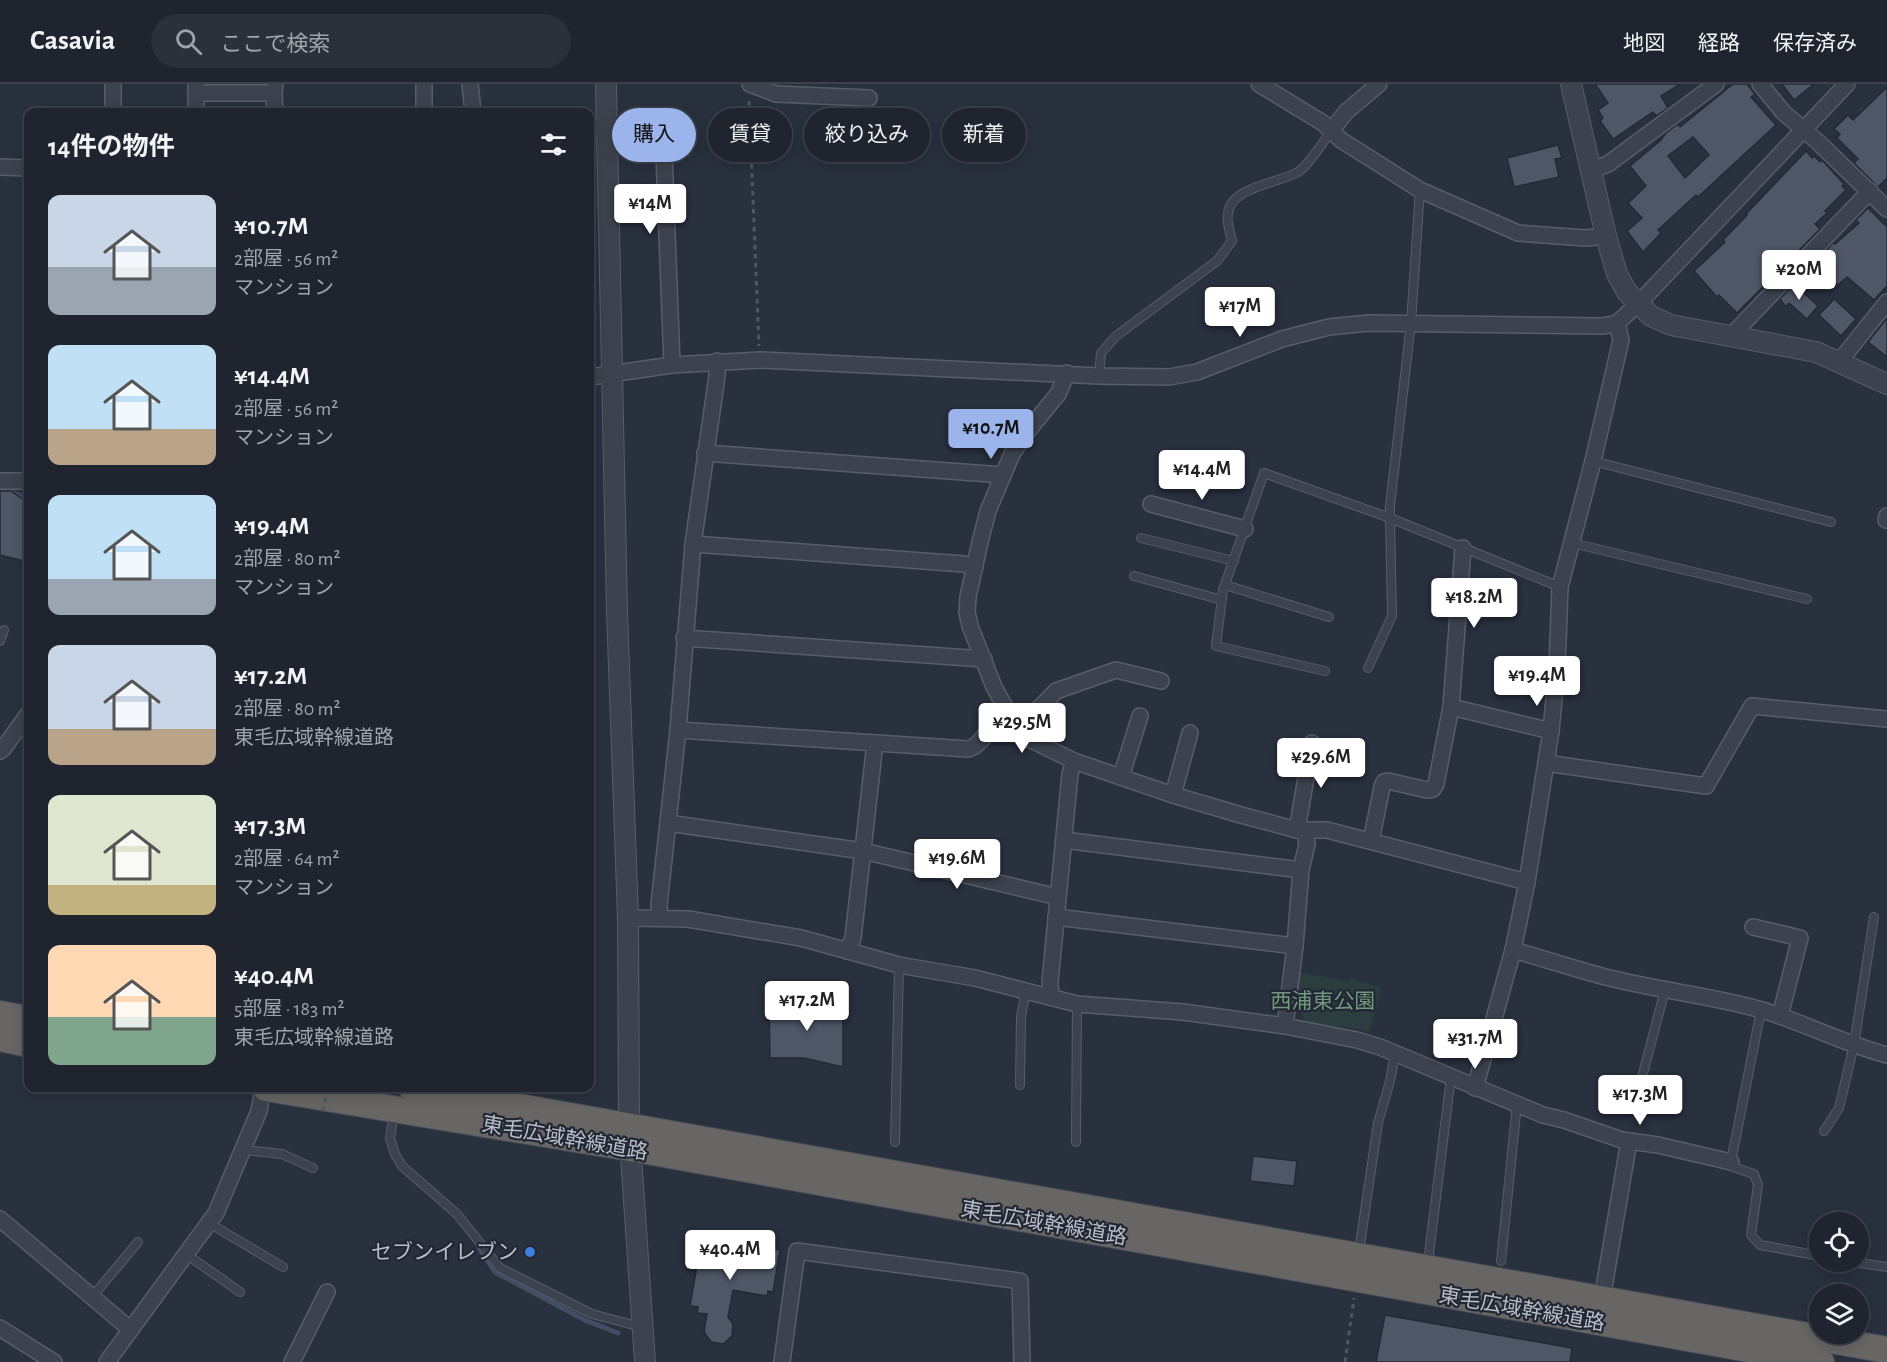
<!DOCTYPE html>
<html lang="ja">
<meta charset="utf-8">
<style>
:root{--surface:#1f242e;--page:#2c303a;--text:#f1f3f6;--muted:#a1a4aa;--line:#3c414a;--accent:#9bb4ec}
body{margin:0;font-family:"Alegreya Sans","Noto Sans JP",sans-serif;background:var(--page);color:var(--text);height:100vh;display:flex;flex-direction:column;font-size:22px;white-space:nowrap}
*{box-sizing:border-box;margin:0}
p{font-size:20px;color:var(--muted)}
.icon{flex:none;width:33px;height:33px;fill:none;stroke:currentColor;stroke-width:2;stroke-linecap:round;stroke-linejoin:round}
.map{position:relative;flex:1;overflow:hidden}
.details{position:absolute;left:24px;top:24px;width:570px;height:984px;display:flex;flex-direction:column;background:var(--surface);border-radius:12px;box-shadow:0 3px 15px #0003,0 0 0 2px var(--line)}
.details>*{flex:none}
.hud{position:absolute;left:612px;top:24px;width:570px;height:54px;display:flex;gap:12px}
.buttons{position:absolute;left:1809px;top:1128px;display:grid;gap:12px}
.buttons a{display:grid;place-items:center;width:60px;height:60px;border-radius:50%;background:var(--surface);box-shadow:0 3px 15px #0003,0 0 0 2px var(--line);font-size:30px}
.price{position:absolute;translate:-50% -51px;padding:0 14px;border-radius:6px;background:#fff;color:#222;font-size:20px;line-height:39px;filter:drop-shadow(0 2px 3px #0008)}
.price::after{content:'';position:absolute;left:50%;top:36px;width:18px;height:14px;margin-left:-9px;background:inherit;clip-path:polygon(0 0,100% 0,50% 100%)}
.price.selected{background:var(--accent);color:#111}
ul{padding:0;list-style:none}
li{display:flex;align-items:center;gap:18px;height:150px;padding:0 24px}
li span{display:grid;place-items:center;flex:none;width:168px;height:120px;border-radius:12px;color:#555}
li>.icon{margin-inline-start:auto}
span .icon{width:72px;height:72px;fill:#fffc;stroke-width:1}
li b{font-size:26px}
h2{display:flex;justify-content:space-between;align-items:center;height:72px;padding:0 24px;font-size:26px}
.pill{padding:0 21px;border-radius:27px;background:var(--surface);box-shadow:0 3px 15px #0003,0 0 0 2px var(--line);font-size:21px;line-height:54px}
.pill.selected{background:var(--accent);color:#111}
header{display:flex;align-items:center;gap:36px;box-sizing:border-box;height:84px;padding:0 30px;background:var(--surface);border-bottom:2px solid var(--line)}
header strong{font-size:28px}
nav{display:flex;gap:33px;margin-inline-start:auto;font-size:21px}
.search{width:420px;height:54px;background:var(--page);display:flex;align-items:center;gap:15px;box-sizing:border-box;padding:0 21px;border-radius:33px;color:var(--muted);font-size:22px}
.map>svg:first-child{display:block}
.green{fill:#2c3d40}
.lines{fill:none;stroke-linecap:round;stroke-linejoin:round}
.stream{stroke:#414d65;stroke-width:5}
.building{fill:#4f5766;stroke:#232a35;stroke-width:1.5;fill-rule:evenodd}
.service-casing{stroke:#575e69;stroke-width:10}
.minor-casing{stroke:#575e69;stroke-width:18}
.tertiary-casing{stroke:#575e69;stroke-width:22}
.trunk-casing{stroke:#444b56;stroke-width:28}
.path{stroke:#4b5a5e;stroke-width:3;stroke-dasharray:4.5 4.5;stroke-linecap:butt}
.service{stroke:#3d434e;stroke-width:8}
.minor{stroke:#3d434e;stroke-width:15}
.tertiary{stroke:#3d434e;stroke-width:20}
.trunk{stroke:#676664;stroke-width:26}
.path-bridge{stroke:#4b5a5e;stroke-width:3;stroke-dasharray:4.5 4.5;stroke-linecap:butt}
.shop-dot{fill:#3f7fe0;stroke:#212833;stroke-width:2}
.labels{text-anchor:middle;stroke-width:4.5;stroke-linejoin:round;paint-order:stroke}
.park-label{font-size:21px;fill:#73977e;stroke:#212833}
.street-label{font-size:21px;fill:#b9bec9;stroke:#212833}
.poi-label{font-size:21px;fill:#b9bec9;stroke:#212833;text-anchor:end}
</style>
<header>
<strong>Casavia</strong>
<div class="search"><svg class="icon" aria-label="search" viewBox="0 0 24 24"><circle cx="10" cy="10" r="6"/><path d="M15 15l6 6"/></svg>ここで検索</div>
<nav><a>地図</a><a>経路</a><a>保存済み</a></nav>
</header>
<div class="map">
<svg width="1887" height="1278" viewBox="0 0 1887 1278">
<rect width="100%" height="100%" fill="#29303e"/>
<path class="green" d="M1300,888L1350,898L1351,894L1382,904L1369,948C1346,941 1327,943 1305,937L1297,917Z"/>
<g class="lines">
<g class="stream">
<polyline points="0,404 28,414"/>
<polyline points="479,1164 495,1188 585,1236 618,1249"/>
</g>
</g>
<g class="building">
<polygon points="1595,0 1680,0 1661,12 1668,24 1656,32 1653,28 1613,55 1600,37 1603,34 1598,26 1608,19"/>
<path d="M1733,0H1747L1755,10L1751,13L1776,41L1698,113L1696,111L1658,146L1661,149L1643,168L1627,147L1642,134L1628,119L1646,102L1630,82L1661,56L1666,49L1678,40L1680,43ZM1693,53L1709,71L1685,94L1668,72Z"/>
<polygon points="1782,0 1814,0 1794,16"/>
<polygon points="1887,3 1887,94 1878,103 1854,79 1858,75 1837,54 1840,50 1834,45 1848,31 1853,36"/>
<polygon points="1558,61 1562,74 1555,75 1559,93 1514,103 1507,74"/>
<polygon points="1806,67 1812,74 1814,72 1820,78 1822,76 1844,100 1842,102 1846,106 1825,127 1827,129 1815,140 1820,145 1737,229 1719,211 1717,213 1694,187 1725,158 1723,156 1747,131 1746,130"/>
<polygon points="1868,124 1887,143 1887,202 1874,216 1847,193 1838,201 1815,179 1834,158 1835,160 1859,139 1856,136"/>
<polygon points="1794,200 1818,222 1807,235 1789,219 1786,223 1780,215"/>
<polygon points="1834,215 1856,235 1841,252 1819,231"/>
<polygon points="1887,234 1887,273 1868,258"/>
<polygon points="0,407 11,407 28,419 28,478 0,471"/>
<polygon points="769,919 843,922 843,983 804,974 770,974"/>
<polygon points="1253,1072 1297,1077 1294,1102 1250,1097"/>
<polygon points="702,1153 780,1166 773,1208 768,1207 767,1212 733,1206 728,1233 733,1240 732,1252 723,1260 711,1258 704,1248 707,1230 697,1229 698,1223 690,1222"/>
<polygon points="1385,1231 1572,1264 1570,1278 1376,1278"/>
</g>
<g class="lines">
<defs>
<g id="service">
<polyline points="1420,106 1411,239 1390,422 1390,434 1560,503"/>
<path d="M1099,292L1101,269L1116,252L1217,177L1232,157C1230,148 1226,138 1228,129C1231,103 1279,99 1298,88C1309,81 1323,58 1331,47"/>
<polyline points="1593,377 1831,438"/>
<polyline points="1141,454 1234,477"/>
<polyline points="1572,459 1807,515"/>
<polyline points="1134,492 1222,516"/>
<polyline points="1225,501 1329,533"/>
<polyline points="0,557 4,546"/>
<polyline points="1325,587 1216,562 1223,506 1264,389 1390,434 1392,532 1368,584"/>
<polyline points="1761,926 1731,1078 1733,1083 1754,1090 1758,1101 1751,1151 1760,1161 1820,1172"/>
<polyline points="1020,1001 1021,933 1026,906"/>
<polyline points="1635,1020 1665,906"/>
<polyline points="394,1029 390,1054 395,1070 402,1082 457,1130 500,1184 592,1230 641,1243"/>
<polyline points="1824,1047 1839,1024 1854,961 1874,833"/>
<polyline points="895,1058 899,881"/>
<polyline points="1076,1058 1077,920"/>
<polyline points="244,1066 282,1070 313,1084"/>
<polyline points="209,1139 283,1183"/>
<polyline points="1359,1167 1378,1039 1390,997 1395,970"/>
<polyline points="186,1170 240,1208"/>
<polyline points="1429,1170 1451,993"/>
<polyline points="1501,1177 1517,1020"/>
<polyline points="1853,1178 1887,1183"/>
<polyline points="92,1213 138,1158"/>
</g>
<g id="minor">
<polyline points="113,0 113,28"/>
<polyline points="196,0 196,28"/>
<polyline points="424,0 424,28"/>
<polyline points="470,0 473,28"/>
<polyline points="750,0 776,10 869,14"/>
<polyline points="1259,0 1323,39 1341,56 1420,106 1518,149 1585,154 1606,152"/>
<polyline points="1760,0 1784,29 1818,58 1887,125"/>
<polyline points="196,9 274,9 275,0"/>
<polyline points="274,9 275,28"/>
<polyline points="590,43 663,44 672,281"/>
<polyline points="1331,47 1346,28 1379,0"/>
<polyline points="0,83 28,84"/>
<polyline points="1592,86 1608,80 1716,0"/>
<polyline points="1731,252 1870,107"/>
<polyline points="1839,278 1887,218"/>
<polyline points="1067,289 1058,310 1026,349 1012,370 988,427 980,458 968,513 967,528 970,542 994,603 1005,623 1025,653 1074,677 1173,711 1241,731 1297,746 1327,746 1527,798"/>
<polyline points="590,293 672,281 760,276 1099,292 1169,293 1197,288 1282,255 1329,243 1369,239 1603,242 1617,239 1638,220 1847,0"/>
<polyline points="705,369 1003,391"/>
<polyline points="0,397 28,397"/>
<polyline points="1151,420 1245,445"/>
<polyline points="1886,436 1887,432"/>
<polyline points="693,460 964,480 975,483"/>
<polyline points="684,554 984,575"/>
<polyline points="1451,623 1463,464"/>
<polyline points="1019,645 1056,607 1116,586 1161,597"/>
<path d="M678,646L968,665C982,663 994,635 1005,623"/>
<polyline points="0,667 3,665 28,630"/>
<polyline points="1546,679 1706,702 1752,622 1887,635"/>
<polyline points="1121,693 1140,632"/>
<polyline points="1173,711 1190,649"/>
<polyline points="668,739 863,767 1058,813"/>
<polyline points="1297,746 1312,659"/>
<polyline points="1064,756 1301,786"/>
<polyline points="1371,757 1382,703 1384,698 1388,697 1427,706 1433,705 1436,700 1451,623 1551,647"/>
<polyline points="660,833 659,821 678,646 693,460 717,292 717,277"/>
<polyline points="1056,833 1295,862"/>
<polyline points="628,834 688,835 801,854 899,881 975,894 1077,920 1183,928 1285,942 1357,956 1380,963 1543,1031 1564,1036 1622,1056 1658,1061 1731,1078"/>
<polyline points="1753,843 1800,854 1780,932"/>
<path d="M1513,866C1546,875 1580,887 1614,895C1663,907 1713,912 1762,926C1805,939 1844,960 1887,971"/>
<polyline points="847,867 853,854 875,659"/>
<polyline points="1051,913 1050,898 1070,690 1074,677"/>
<polyline points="1285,942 1295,862 1301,786 1307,760 1305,746"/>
<polyline points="1475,1004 1513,866 1527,798 1551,647 1557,583 1560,503 1593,377 1621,256 1617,239"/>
<polyline points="0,1135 131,1246"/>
<polyline points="1602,1215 1629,1057"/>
<polyline points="0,1244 54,1278"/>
<polyline points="107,1278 216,1129 259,1027 263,1004"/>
<polyline points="292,1278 327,1208"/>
<polyline points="782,1278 797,1167 1020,1197 1022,1278"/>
</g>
<g id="tertiary">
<polyline points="606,0 617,527 628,834 629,1043 645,1278"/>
<polyline points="1571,0 1606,152 1617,190 1627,208 1651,232 1671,241 1816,268 1887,300"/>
</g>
<g id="trunk">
<polyline points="0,930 28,935"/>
<polyline points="0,954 28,960"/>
<polyline points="266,1004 630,1064 1821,1278"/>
<polyline points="412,1004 1887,1266"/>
</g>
</defs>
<use href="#service" class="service-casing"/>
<use href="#minor" class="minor-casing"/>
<use href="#tertiary" class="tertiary-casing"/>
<use href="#trunk" class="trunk-casing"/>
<g class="path">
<polyline points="749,17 759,262"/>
<polyline points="1345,1278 1354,1214"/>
</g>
<use href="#service" class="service"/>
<use href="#minor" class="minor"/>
<use href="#tertiary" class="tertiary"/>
<use href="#trunk" class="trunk"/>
<polyline class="path-bridge" points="323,1027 327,1004"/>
</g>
<circle class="shop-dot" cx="530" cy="1168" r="6"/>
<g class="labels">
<g class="park-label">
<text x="1323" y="924">西浦東公園</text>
</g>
<g class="street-label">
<text transform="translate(565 1054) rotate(10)" y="7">東毛広域幹線道路</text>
<text transform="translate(1044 1139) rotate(10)" y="7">東毛広域幹線道路</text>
<text transform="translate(1522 1225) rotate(10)" y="7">東毛広域幹線道路</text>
</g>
<g class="poi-label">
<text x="518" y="1175">セブンイレブン</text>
</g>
</g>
</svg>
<div class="buttons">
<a><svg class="icon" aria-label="locate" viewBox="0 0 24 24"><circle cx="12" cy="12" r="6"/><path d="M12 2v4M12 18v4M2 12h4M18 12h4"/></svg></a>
<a><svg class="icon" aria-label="layers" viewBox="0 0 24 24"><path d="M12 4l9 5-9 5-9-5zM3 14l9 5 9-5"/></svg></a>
</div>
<b class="price" style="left:650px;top:151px">¥14M</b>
<b class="price" style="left:1799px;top:217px">¥20M</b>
<b class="price" style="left:1240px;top:254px">¥17M</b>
<b class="price selected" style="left:991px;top:376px">¥10.7M</b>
<b class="price" style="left:1202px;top:417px">¥14.4M</b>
<b class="price" style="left:1474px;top:545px">¥18.2M</b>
<b class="price" style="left:1537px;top:623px">¥19.4M</b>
<b class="price" style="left:1022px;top:670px">¥29.5M</b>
<b class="price" style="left:1321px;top:705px">¥29.6M</b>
<b class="price" style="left:957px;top:806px">¥19.6M</b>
<b class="price" style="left:807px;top:948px">¥17.2M</b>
<b class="price" style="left:1475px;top:986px">¥31.7M</b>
<b class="price" style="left:1640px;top:1042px">¥17.3M</b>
<b class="price" style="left:730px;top:1197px">¥40.4M</b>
<div class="hud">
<a class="pill selected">購入</a>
<a class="pill">賃貸</a>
<a class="pill">絞り込み</a>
<a class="pill">新着</a>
</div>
<section class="details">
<h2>14件の物件<svg class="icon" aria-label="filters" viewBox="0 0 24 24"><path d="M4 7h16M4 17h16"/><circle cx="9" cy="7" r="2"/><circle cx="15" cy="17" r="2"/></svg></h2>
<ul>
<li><span style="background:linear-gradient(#c9d6e8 60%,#9aa5b1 0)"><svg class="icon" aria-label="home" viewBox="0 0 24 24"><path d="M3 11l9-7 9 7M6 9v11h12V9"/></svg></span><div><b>¥10.7M</b><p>2部屋 · 56 m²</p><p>マンション</p></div></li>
<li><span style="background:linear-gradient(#bfe0f5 70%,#b9a48a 0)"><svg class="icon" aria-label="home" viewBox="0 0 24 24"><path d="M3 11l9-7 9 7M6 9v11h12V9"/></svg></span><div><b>¥14.4M</b><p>2部屋 · 56 m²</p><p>マンション</p></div></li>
<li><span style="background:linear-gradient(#bfe0f5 70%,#9aa5b1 0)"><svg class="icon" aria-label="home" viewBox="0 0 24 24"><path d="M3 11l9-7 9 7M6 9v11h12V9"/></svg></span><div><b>¥19.4M</b><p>2部屋 · 80 m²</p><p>マンション</p></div></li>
<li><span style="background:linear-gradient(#c9d6e8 70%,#b9a48a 0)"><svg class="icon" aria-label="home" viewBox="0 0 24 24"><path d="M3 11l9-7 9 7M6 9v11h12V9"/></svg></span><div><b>¥17.2M</b><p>2部屋 · 80 m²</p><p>東毛広域幹線道路</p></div></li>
<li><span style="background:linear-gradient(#dfe7d0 75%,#c2b280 0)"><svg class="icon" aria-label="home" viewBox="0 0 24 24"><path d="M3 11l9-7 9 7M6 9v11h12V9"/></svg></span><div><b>¥17.3M</b><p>2部屋 · 64 m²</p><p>マンション</p></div></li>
<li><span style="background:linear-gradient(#ffd9b3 60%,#7fa58c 0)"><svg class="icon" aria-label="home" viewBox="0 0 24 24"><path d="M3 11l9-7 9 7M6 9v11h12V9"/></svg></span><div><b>¥40.4M</b><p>5部屋 · 183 m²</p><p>東毛広域幹線道路</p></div></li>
</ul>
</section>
</div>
